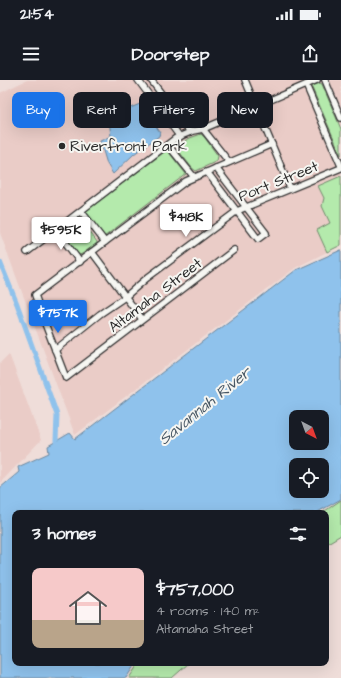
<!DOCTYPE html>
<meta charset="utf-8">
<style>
:root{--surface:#171b24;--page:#20242c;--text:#f1f3f6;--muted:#9ea1a6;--accent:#1a73e8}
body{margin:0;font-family:"Architects Daughter",sans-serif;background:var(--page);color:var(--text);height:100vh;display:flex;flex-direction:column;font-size:15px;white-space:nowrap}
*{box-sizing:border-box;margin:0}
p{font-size:13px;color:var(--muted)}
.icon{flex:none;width:22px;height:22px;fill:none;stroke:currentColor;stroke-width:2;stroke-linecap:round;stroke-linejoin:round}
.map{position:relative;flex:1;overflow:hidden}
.panel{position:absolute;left:12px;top:430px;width:317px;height:156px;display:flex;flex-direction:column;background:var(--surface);border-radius:8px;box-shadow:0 4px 16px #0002}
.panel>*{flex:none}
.guide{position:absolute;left:12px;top:12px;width:317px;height:36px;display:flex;gap:8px}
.needle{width:26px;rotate:139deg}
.buttons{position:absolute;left:289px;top:330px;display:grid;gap:8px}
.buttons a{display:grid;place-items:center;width:40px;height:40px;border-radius:8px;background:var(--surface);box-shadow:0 4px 16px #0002;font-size:20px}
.price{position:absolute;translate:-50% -34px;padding:0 9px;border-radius:4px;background:#fff;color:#222;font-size:13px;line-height:26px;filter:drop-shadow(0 1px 2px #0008)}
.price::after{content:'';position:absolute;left:50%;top:24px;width:12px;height:9px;margin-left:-6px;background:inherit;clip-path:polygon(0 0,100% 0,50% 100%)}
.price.current{background:var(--accent);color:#fff}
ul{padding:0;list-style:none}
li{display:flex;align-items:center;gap:12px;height:100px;padding:0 20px}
li span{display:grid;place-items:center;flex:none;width:112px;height:80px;border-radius:8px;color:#555}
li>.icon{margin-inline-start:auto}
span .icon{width:48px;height:48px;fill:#fffc;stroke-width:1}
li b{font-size:17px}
h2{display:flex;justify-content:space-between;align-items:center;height:48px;padding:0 20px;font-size:17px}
.tag{padding:0 14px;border-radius:8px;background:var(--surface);box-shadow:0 4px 16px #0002;font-size:14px;line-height:36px}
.tag.current{background:var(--accent);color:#fff}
.status{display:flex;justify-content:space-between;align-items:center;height:28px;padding:0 20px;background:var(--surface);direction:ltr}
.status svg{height:11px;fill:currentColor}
header{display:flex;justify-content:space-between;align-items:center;height:52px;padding:0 20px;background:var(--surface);font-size:18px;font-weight:700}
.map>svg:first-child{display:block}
.built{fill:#eaccc7}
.green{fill:#b4eaac;stroke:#708a6c}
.water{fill:#8fc2ec;stroke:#67869f;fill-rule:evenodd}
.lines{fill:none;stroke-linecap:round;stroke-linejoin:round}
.canal{stroke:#8fc2ec;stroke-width:5}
.minor-casing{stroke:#2b2b2b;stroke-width:8}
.minor{stroke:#f6f6f2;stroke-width:5.5}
.poi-dot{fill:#2b2b2b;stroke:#f6f6f2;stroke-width:1.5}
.labels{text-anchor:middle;stroke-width:4;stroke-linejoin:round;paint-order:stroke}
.poi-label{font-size:15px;fill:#2b2b2b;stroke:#f6f6f2;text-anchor:start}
.street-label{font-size:15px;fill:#2b2b2b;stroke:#f6f6f2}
.water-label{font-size:16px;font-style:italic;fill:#495865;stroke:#f6f6f2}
</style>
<div class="status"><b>21:54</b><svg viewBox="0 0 49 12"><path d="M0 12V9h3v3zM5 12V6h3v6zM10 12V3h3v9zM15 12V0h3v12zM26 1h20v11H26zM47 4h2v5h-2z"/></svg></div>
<header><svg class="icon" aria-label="menu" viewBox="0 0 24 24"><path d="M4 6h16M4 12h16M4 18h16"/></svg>Doorstep<svg class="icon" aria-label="share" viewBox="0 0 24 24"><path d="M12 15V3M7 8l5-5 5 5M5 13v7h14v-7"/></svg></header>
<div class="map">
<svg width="341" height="598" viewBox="0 0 341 598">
<rect width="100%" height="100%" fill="#efddd9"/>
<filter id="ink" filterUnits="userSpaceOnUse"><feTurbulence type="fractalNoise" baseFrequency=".025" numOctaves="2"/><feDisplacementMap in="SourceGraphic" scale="8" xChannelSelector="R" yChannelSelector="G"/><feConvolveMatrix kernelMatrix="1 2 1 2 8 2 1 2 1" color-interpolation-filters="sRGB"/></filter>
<g filter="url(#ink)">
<g class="built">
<polygon points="27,0 341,0 341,165 295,188 75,355 0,153 0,13"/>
<polygon points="9,274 41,360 0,403 0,283"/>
</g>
<g class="green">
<polygon points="320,3 322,4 341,49 341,75 312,8 312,6"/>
<polygon points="201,54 205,58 218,76 217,81 196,91 192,88 178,70 179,64 190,58"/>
<polygon points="167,70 186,94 104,157 87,135 86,131"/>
<polygon points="341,96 341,165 327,172 317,150 330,143 322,126 324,118 318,106"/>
<polygon points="78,138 80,138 97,162 97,163 82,174 79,175 62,154 61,152 63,149"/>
<polygon points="341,420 341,455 326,464 326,433 322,433"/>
<polygon points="139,583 189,583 172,598 129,598"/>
</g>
<g class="water">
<polygon points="140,24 160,52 159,56 134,74 113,94 107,84 100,61 111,56 109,40 111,36"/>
<path d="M341,170V419L316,433H15V583H136L126,598H0V408L19,392L18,387L49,373L48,366L70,353L75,359L296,190ZM296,337H322V363H296ZM296,385H322V411H296Z"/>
</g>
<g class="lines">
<polyline class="canal" points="0,182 17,224 57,335 56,361"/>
<defs>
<g id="minor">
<polyline points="138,0 180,57"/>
<polyline points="151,0 190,52"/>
<polyline points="245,0 290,108"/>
<polyline points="325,0 341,38"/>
<polyline points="306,5 341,86"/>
<polyline points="203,49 229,82"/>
<polyline points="168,65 194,97"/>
<polyline points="207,92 258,159 266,153 216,88"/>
<polyline points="81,131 105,162"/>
<polyline points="56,150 80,182"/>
<polyline points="234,170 66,298 44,241 35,215 105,162 186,101 272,64"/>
<polyline points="27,172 176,58 193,51 203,49 317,0"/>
<polyline points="92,172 142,239"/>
<polyline points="55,270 100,234 125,217 147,198 237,131 341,88"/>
</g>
</defs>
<use href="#minor" class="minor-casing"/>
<use href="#minor" class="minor"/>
</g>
</g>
<circle class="poi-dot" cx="62" cy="66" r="4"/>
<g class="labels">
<g class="poi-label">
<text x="70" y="71">Riverfront Park</text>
</g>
<g class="street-label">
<text transform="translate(278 101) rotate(-22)" y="5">Port Street</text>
<text transform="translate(155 215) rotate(-37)" y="5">Altamaha Street</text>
</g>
<g class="water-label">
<text transform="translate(204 325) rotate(-39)" y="6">Savannah River</text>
</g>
</g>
</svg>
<div class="buttons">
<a><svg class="needle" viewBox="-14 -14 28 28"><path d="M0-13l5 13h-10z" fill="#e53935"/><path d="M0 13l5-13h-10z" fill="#9ea1a6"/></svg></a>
<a><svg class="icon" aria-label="locate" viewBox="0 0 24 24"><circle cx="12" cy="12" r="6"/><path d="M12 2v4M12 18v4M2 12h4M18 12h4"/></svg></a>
</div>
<b class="price" style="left:186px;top:158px">$418K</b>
<b class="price" style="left:61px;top:171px">$595K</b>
<b class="price current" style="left:58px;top:254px">$757K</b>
<div class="guide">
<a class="tag current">Buy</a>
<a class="tag">Rent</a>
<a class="tag">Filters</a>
<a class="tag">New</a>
</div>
<section class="panel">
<h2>3 homes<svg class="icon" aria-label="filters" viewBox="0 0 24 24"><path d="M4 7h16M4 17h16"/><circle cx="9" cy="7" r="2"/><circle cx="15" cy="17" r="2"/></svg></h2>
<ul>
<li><span style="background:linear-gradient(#f6c9c9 65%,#b9a48a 0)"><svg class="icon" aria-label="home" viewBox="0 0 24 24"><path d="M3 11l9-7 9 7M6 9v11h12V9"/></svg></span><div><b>$757,000</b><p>4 rooms · 140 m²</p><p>Altamaha Street</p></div></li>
</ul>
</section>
</div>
